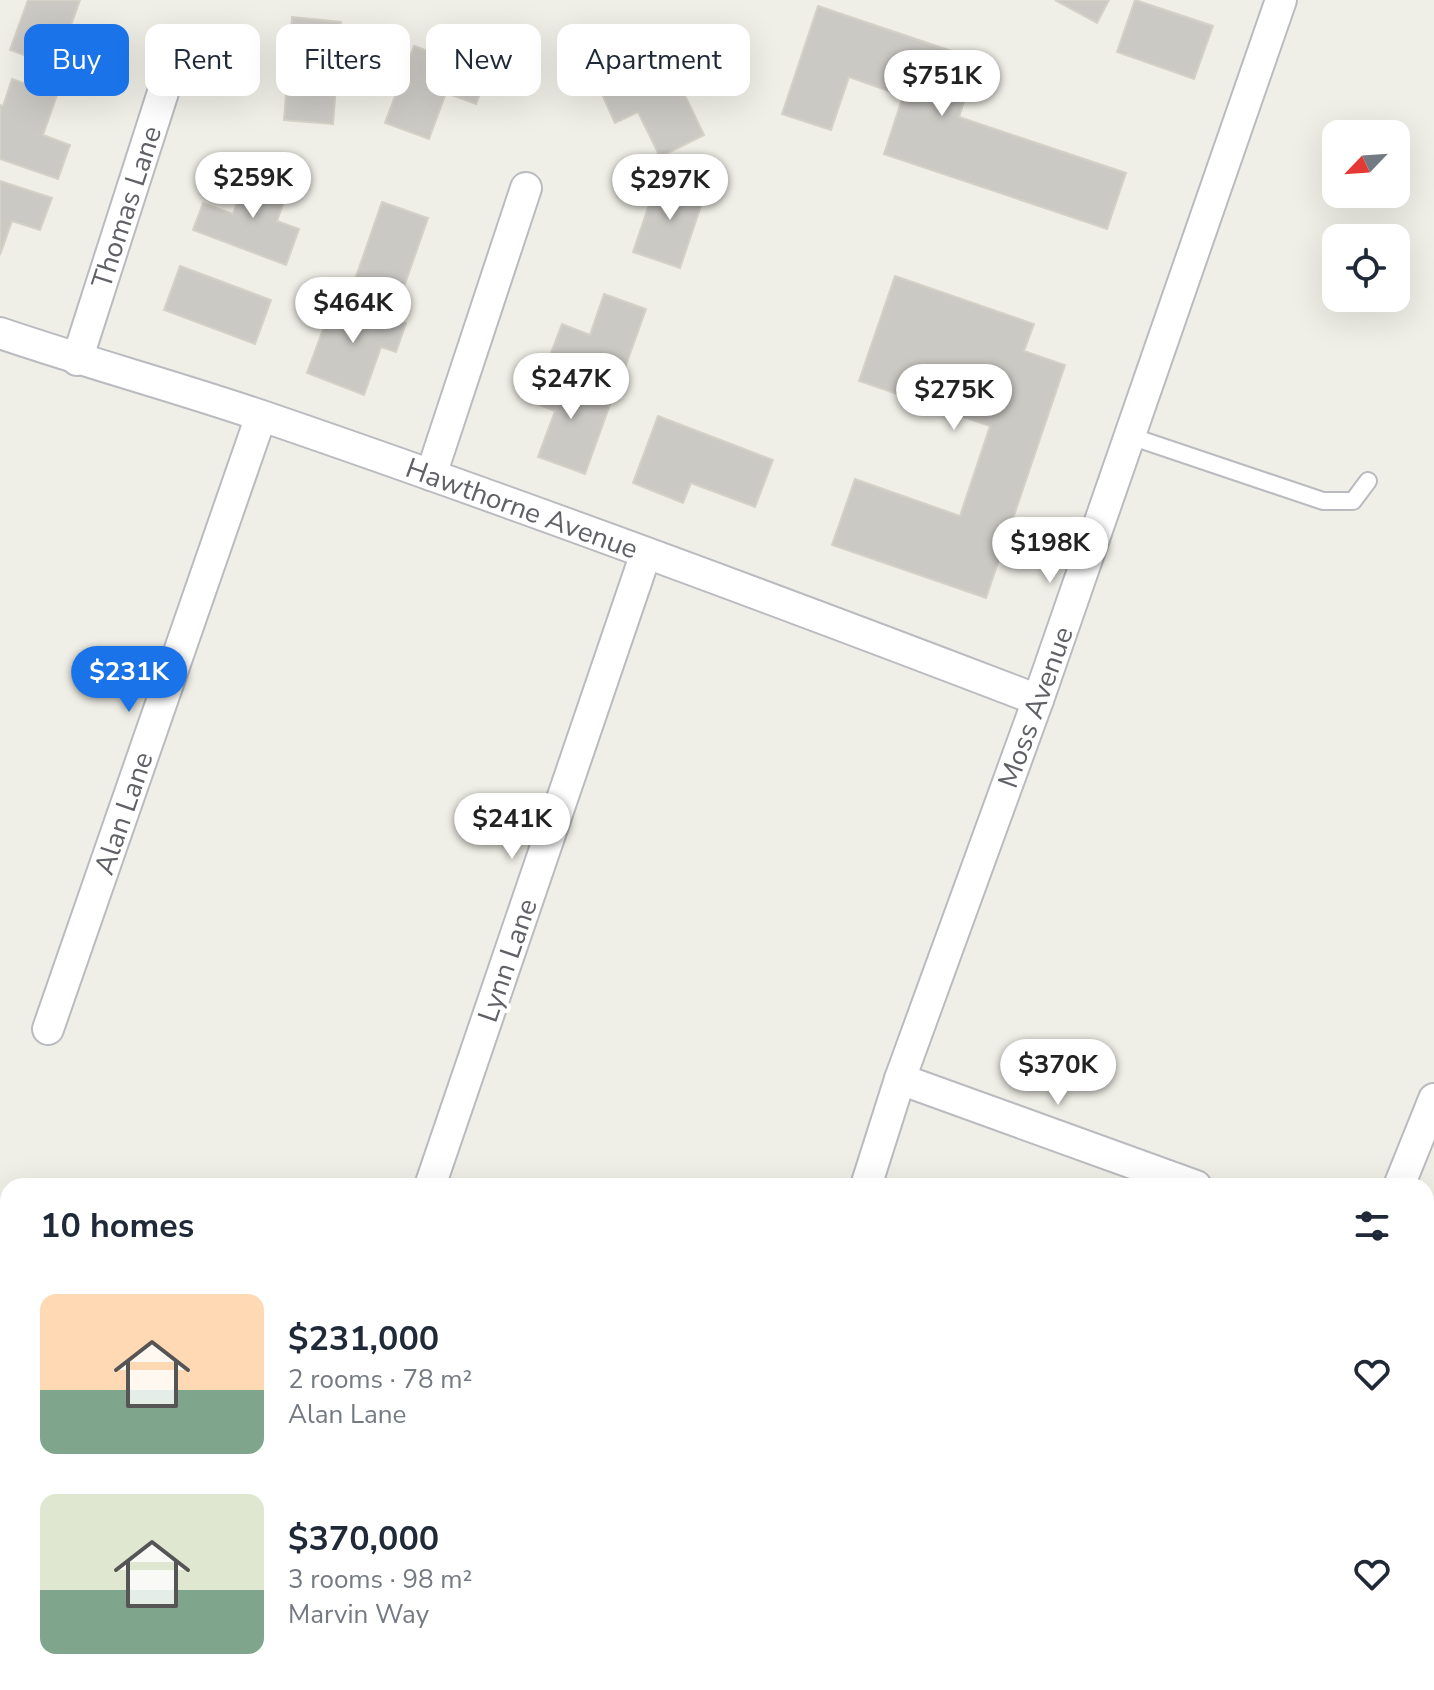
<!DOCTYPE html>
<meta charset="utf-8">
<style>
:root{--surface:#fff;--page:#f2f2f3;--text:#1f2937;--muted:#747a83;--accent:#1a73e8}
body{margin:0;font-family:"Nunito Sans",sans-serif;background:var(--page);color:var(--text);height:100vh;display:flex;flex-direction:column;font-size:30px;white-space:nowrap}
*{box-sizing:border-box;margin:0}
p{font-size:26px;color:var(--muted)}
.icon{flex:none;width:44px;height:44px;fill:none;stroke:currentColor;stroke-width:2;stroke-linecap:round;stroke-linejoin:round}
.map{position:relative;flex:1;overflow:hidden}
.drawer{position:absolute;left:0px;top:1178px;width:1434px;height:512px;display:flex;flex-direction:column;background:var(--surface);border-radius:24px 24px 0 0;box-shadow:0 8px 32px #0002}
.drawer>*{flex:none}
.top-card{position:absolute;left:24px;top:24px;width:800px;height:72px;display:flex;gap:16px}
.needle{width:52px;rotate:245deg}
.controls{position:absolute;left:1322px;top:120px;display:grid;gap:16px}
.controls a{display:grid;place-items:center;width:88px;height:88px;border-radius:16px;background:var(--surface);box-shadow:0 8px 32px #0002;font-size:40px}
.price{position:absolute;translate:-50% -68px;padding:0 18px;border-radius:28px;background:#fff;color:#222;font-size:26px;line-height:52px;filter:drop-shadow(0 2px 4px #0008)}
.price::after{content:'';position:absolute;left:50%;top:48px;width:24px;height:18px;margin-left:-12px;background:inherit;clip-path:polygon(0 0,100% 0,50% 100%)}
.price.on{background:var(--accent);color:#fff}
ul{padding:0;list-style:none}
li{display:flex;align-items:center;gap:24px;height:200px;padding:0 40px}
li span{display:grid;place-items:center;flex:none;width:224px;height:160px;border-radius:16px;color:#555}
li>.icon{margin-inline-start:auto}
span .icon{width:96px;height:96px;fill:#fffc;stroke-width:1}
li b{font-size:34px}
h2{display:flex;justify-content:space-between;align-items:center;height:96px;padding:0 40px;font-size:34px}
.chip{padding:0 28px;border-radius:16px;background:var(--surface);box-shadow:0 8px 32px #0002;font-size:28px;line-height:72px}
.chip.on{background:var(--accent);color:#fff}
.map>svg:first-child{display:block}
.building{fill:#cbc9c4;stroke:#d4d1c6;stroke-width:2}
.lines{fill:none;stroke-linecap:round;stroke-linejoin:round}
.service-casing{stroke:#b9bbc0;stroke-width:20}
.minor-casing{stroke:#b9bbc0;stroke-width:34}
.service{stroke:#fff;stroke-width:16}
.minor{stroke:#fff;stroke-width:30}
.labels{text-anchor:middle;stroke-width:8;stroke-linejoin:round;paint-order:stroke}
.street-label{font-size:28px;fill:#5f6166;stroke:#fff}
</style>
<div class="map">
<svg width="1434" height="1690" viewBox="0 0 1434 1690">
<rect width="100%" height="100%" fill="#f0efe7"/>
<g class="building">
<polygon points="28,0 80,0 56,67 10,50"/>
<polygon points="1055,0 1109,0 1097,23"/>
<polygon points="1135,0 1213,26 1194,79 1117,52"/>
<polygon points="818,6 978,60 959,117 1126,173 1107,229 884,154 903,96 849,77 831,130 782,114"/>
<polygon points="292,17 341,22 333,124 284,120"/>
<polygon points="414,46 488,73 476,104 446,93 429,139 385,123"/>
<polygon points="668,60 704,135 660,157 638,112 615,123 601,92"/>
<polygon points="12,79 57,95 43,135 70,145 58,179 0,159 0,105 3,106"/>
<polygon points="249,169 290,185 277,221 299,229 286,265 193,230 203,203 233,214"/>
<polygon points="659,175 706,191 680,268 633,252"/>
<polygon points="0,181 52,198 40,230 12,221 0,255"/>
<polygon points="382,202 428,218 398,304 352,288"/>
<polygon points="180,266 271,300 255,344 164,310"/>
<polygon points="895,276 1034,324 1024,351 1065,365 986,598 832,545 855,479 960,516 990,426 859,381"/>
<polygon points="604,294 646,309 621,379 551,353 562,324 590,335"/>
<polygon points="335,297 406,323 396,352 381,347 364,395 307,373"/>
<polygon points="544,371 613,396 585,474 538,457 555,411 532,402"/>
<polygon points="658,416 773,460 755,507 691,483 683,503 633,483"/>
</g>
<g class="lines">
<defs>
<polyline id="service" points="1130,436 1323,501 1353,501 1368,481"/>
<g id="minor">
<path d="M0,333C88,363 177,387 265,417C525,506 782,602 1038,700"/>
<polyline points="77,360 175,55"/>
<polyline points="431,475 526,188"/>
<polyline points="48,1029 261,416"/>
<polyline points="900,1079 1196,1186"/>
<polyline points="430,1186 646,553"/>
<polyline points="866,1186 900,1079 1038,700 1281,0"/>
<polyline points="1399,1186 1434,1099"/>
<polyline points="1426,1269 1434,1272"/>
<polyline points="1426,1668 1434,1671"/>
<polyline points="237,1690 240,1682"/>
<polyline points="597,1690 601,1682"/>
</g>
</defs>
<use href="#service" class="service-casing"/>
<use href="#minor" class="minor-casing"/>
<use href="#service" class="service"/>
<use href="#minor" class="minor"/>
</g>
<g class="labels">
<g class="street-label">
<text transform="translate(126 207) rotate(-72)" y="10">Thomas Lane</text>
<text transform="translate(522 508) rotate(20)" y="10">Hawthorne Avenue</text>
<text transform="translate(1035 707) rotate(-70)" y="10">Moss Avenue</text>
<text transform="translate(123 813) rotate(-71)" y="10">Alan Lane</text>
<text transform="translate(507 960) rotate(-71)" y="10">Lynn Lane</text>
</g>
</g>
</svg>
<div class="controls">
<a><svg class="needle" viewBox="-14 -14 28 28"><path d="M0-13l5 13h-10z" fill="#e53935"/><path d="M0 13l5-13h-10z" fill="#747a83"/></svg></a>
<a><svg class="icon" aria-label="locate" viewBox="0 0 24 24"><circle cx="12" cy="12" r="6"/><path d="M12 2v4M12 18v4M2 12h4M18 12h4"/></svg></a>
</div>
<b class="price" style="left:942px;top:118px">$751K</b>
<b class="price" style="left:253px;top:220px">$259K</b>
<b class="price" style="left:670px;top:222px">$297K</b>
<b class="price" style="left:353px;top:345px">$464K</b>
<b class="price" style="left:571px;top:421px">$247K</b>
<b class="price" style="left:954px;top:432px">$275K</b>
<b class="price" style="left:1050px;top:585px">$198K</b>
<b class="price on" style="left:129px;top:714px">$231K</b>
<b class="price" style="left:512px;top:861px">$241K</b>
<b class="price" style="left:1058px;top:1107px">$370K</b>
<div class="top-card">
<a class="chip on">Buy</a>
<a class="chip">Rent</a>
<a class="chip">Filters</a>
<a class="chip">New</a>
<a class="chip">Apartment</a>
</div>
<section class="drawer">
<h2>10 homes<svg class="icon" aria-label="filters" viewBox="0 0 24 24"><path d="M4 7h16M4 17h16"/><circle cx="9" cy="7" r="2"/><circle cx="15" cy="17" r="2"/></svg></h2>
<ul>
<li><span style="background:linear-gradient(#ffd9b3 60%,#7fa58c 0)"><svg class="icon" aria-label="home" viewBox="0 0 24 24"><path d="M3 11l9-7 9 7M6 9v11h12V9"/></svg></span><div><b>$231,000</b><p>2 rooms · 78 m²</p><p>Alan Lane</p></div><svg class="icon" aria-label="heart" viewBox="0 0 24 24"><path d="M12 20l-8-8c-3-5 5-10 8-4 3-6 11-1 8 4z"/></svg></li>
<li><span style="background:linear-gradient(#dfe7d0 60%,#7fa58c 0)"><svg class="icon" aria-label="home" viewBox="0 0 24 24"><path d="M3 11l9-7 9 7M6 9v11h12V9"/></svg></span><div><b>$370,000</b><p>3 rooms · 98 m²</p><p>Marvin Way</p></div><svg class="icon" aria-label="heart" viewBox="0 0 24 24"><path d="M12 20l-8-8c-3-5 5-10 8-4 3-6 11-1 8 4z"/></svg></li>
</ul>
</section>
</div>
